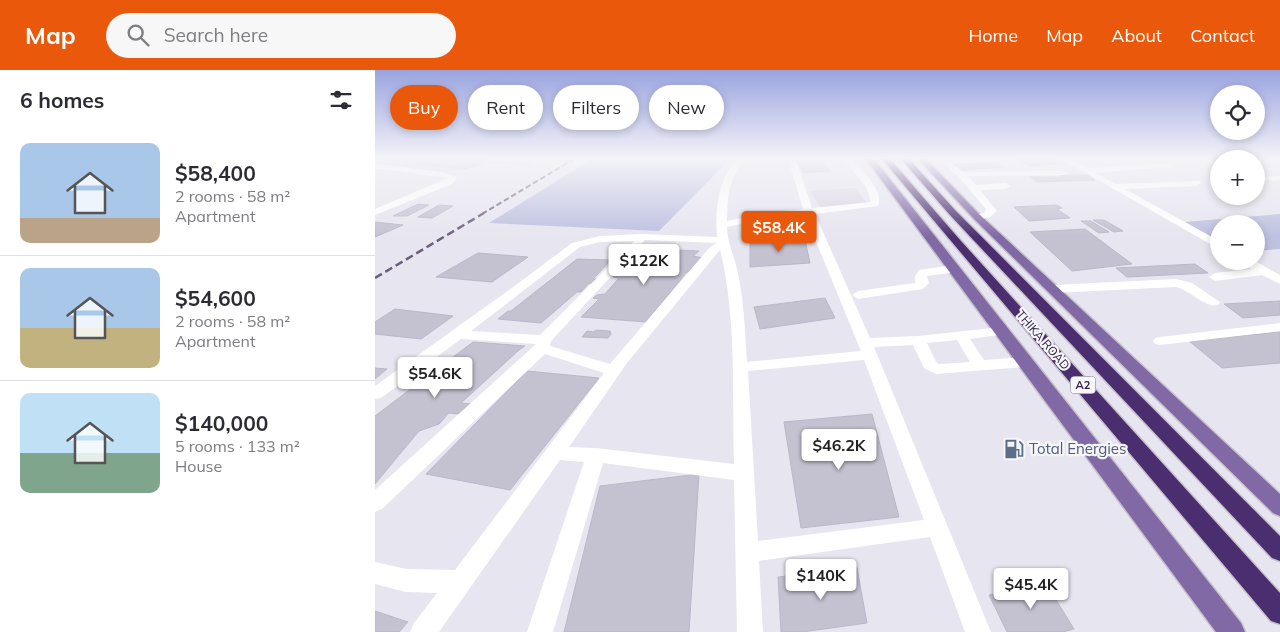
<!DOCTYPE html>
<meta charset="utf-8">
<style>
:root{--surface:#fff;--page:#f7f7f7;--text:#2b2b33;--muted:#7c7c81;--line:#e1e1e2;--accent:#ea580c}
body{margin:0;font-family:Mulish,sans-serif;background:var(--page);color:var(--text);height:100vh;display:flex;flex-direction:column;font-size:19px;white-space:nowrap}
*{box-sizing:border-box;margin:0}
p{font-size:16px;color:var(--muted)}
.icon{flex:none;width:28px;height:28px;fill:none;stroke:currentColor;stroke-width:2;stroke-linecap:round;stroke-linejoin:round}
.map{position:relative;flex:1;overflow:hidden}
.panel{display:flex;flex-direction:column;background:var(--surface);width:375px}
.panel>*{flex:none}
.top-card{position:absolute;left:15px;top:15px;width:475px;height:45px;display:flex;gap:10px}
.buttons{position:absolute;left:835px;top:15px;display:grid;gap:10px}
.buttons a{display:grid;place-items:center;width:55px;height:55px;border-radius:50%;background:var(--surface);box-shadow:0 2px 8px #0003;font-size:25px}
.price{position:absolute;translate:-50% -42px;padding:0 11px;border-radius:5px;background:#fff;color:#222;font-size:16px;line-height:32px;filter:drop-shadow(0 1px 2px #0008)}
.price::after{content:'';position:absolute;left:50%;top:30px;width:15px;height:11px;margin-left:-8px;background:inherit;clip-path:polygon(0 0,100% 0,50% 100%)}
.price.active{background:var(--accent);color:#fff}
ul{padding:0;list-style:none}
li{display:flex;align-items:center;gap:15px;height:125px;padding:0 20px}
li+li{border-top:1px solid var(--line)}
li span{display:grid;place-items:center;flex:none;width:140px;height:100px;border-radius:10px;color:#555}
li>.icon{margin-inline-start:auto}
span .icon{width:60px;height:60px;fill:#fffc;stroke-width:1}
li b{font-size:21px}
h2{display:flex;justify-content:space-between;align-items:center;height:60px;padding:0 20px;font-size:21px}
.pill{padding:0 18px;border-radius:22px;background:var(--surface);box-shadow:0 2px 8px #0003;font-size:18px;line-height:45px}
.pill.active{background:var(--accent);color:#fff}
header{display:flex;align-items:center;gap:30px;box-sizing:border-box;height:70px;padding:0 25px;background:var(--accent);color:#fff}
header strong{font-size:24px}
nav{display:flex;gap:28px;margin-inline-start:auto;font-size:18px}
.search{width:350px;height:45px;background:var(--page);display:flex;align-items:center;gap:12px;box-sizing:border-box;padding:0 18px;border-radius:28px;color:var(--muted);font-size:19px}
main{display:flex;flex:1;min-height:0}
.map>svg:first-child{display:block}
.built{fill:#dad6e3}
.green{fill:#bec1e0}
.building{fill:#c4c1d0;stroke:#bbb7c9}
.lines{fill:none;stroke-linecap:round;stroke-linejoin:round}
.major-casing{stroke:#c5c1ca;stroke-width:3}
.highway-casing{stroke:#c5c1ca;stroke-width:3}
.minor{fill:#fff;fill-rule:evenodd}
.major{fill:#8169a5;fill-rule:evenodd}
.highway{fill:#4b2e6f;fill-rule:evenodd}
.rail-far1{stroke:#6a5e7d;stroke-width:2;stroke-dasharray:5.5 3;stroke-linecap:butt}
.rail{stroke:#6a5e7d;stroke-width:2.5;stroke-dasharray:8 4;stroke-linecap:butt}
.labels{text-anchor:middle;stroke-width:4.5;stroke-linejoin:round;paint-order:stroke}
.shield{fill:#f7f6fb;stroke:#6b627a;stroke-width:1}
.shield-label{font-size:11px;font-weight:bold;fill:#2f2342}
.street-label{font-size:12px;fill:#2f2342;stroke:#f7f6fb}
.near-service-label{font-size:15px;fill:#4e5e75;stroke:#f7f6fb;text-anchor:start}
</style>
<header>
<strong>Map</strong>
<div class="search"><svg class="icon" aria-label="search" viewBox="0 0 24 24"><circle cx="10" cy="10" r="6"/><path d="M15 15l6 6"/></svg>Search here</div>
<nav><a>Home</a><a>Map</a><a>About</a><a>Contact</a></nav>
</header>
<main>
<section class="panel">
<h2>6 homes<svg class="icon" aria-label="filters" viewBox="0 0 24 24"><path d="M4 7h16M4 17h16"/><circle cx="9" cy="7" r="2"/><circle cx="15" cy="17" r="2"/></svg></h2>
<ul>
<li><span style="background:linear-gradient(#a9c7e8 75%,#b9a48a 0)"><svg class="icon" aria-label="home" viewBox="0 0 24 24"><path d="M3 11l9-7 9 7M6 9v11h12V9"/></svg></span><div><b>$58,400</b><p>2 rooms · 58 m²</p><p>Apartment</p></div></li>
<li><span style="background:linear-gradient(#a9c7e8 60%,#c2b280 0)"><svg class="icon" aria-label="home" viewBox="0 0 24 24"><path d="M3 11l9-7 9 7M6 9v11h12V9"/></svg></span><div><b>$54,600</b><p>2 rooms · 58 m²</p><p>Apartment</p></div></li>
<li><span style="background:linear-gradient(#bfe0f5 60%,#7fa58c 0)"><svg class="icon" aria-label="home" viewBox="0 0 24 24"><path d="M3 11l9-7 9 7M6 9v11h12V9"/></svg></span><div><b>$140,000</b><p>5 rooms · 133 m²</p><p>House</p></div></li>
</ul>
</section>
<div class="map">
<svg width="905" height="562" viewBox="0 0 905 562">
<rect width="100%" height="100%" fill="#e7e5ef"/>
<g class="built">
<polygon points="0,89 166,89 154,95 116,94 70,102 0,93"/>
<polygon points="480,118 493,134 446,138 435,121"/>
</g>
<g class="green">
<polygon points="217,89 355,89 284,161 114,153"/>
<polygon points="905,144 905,179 881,181 881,154 844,154 844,171 810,152"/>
</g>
<g class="building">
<polygon points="2,89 100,89 114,90 90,99"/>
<polygon points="445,89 455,101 429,103 421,91"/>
<polygon points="642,89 682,89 690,93 655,96"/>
<polygon points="620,91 629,97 587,100 579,94"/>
<polygon points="685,105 712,105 720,110 662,112 655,107 687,107"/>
<polygon points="43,134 54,135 32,146 18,146"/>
<polygon points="64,135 78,136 57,148 43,147"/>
<polygon points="682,135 687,138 682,139 695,148 654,151 639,137"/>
<polygon points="718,150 729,150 748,161 739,162"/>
<polygon points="706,151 716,151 734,162 724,163"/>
<polygon points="0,152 28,155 0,167"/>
<polygon points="710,159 757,194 697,201 655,162"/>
<polygon points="430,170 435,193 375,197 375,173"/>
<polygon points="282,179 324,181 318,186 329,188 318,202 312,202 271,252 206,247 224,229 218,228 222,225 230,224 244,208 238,207 245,201 251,201 267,183 279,182"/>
<polygon points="103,183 153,187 117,212 61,207"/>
<polygon points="202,189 236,190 218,209 224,209 220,214 214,213 206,222 202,222 166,253 123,249 133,241 136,241"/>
<polygon points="820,194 833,203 752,207 741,198"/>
<polygon points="450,228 460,248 385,259 379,237"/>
<polygon points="905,231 905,245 868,248 849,234"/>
<polygon points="20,239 78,246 46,269 0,264 0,252"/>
<polygon points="221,260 235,261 236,264 233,268 207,267 212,261 218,262"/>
<polygon points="905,262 905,293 847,298 814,271"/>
<polygon points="98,272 150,276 144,280 86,333 96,334 85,344 74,343 64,354 44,361 0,414 0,346"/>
<polygon points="0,298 12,299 0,309"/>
<polygon points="152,301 224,308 135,420 51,404"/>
<polygon points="497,344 524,447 426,458 409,352"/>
<polygon points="324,404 314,562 189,562 225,416"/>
<polygon points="482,498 492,553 427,562 406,562 403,507"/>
<polygon points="670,512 699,559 688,562 632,562 614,525"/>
<polygon points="0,541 33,552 24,562 0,562"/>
</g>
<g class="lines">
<defs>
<g id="major">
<polygon points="491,89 499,89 866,553 870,562 841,562"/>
<polygon points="543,89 551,89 605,145 905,424 905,446 898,443 599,149"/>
</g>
<g id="highway">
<polygon points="507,89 515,89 586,171 905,523 905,554 896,551"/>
<polygon points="526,89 534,89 580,140 905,466 905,491 897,488 574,144"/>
</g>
</defs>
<use href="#major" class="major-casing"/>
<use href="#highway" class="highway-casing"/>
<g class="minor">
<path d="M362,89H370C353,110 353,124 352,151L384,144L428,139L413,89H421L437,138L496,132L491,117L468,89H476C486,100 510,120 503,136L440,144L495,268L543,266L627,257L632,258L634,261L632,264L595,269L609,290L649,287L654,289L657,292L654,295L649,297L561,304L549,298L538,275L499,277L616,562H590L555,467L384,491L388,562H362L359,410L228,393L178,562H152L209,392L185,390L64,562H35L39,553L62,523L31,522L0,514V492L31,499L80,500L229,303L170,284L7,439L0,442V420L161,274L86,269L6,328L0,329V316L134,220L197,173L225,166L267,164L342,167C340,139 343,110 362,89ZM430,145L486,281L372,292C370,261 369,229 362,199C359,185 352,171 352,157L384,150ZM270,170L342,173L335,177L235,294L175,276L176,271ZM259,171L165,265L96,261L205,177L225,172ZM345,180C362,249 357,324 359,394L221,378L194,377L252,293ZM582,270L595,292L564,294L561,292L552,273ZM489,290L549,450L383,471L373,301Z"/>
<polygon points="588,89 631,89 627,91 578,94 588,102 691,101 695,103 691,105 593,106 601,115 631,113 635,116 631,119 605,120 622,141 615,147 602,150 597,147 599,145 609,143 611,139 583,106 567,92 571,90"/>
<polygon points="686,89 695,89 713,98 796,93 796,97 793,97 720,103 741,114 825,111 826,113 822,116 750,119 844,171 844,179"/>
<polygon points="844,89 844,93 830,94 826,92 830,90"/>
<polygon points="881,89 894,89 890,91 881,91"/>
<polygon points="0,94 67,102 82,107 77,114 0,145 0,139 73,108 0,98"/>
<polygon points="905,106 905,110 881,111 883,107"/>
<polygon points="865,191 880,191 905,205 905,214 887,205 840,211 834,207 840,203 876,199"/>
<polygon points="578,195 582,196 584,199 582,202 552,206 554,213 548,219 483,229 477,225 483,221 540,213 540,206 544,200"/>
<path d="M801,209L817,213L845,232L843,235C829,238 815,220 801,217L678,223L672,219L678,215Z"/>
<polygon points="905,253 905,261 785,275 780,274 778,271 780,268 785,267"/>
</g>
<use href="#major" class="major"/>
<use href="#highway" class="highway"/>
<polyline class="rail-far1" points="107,144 199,89"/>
<polyline class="rail" points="0,208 109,143"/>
</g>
<linearGradient id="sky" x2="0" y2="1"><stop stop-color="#9aa4e0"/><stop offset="0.53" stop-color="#f4f3f8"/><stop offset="1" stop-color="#f4f3f8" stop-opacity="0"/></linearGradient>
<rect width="905" height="167" fill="url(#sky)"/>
<defs>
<symbol id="fuel-bare" viewBox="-9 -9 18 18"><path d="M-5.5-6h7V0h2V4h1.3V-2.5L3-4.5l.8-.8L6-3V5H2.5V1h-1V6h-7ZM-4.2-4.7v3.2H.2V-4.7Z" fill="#5c6f8a" stroke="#f7f6fb" stroke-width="2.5" paint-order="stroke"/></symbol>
</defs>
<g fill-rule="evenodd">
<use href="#fuel-bare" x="625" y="365" width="28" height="28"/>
</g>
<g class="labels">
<rect class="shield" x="695.5" y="306.5" width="25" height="17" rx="4"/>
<g class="shield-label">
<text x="708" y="319">A2</text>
</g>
<g class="street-label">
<text transform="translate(668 270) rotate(49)" y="4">THIKA ROAD</text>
</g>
<g class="near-service-label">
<text x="654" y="384">Total Energies</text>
</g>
</g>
</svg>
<div class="buttons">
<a><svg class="icon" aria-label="locate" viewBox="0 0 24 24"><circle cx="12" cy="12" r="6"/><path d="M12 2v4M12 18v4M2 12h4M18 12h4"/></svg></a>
<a>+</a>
<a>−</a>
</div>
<b class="price active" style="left:404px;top:183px">$58.4K</b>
<b class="price" style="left:269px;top:216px">$122K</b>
<b class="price" style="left:60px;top:329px">$54.6K</b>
<b class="price" style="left:464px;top:401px">$46.2K</b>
<b class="price" style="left:446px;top:531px">$140K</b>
<b class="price" style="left:656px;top:540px">$45.4K</b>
<div class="top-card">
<a class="pill active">Buy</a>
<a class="pill">Rent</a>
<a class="pill">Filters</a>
<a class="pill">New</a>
</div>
</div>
</main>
